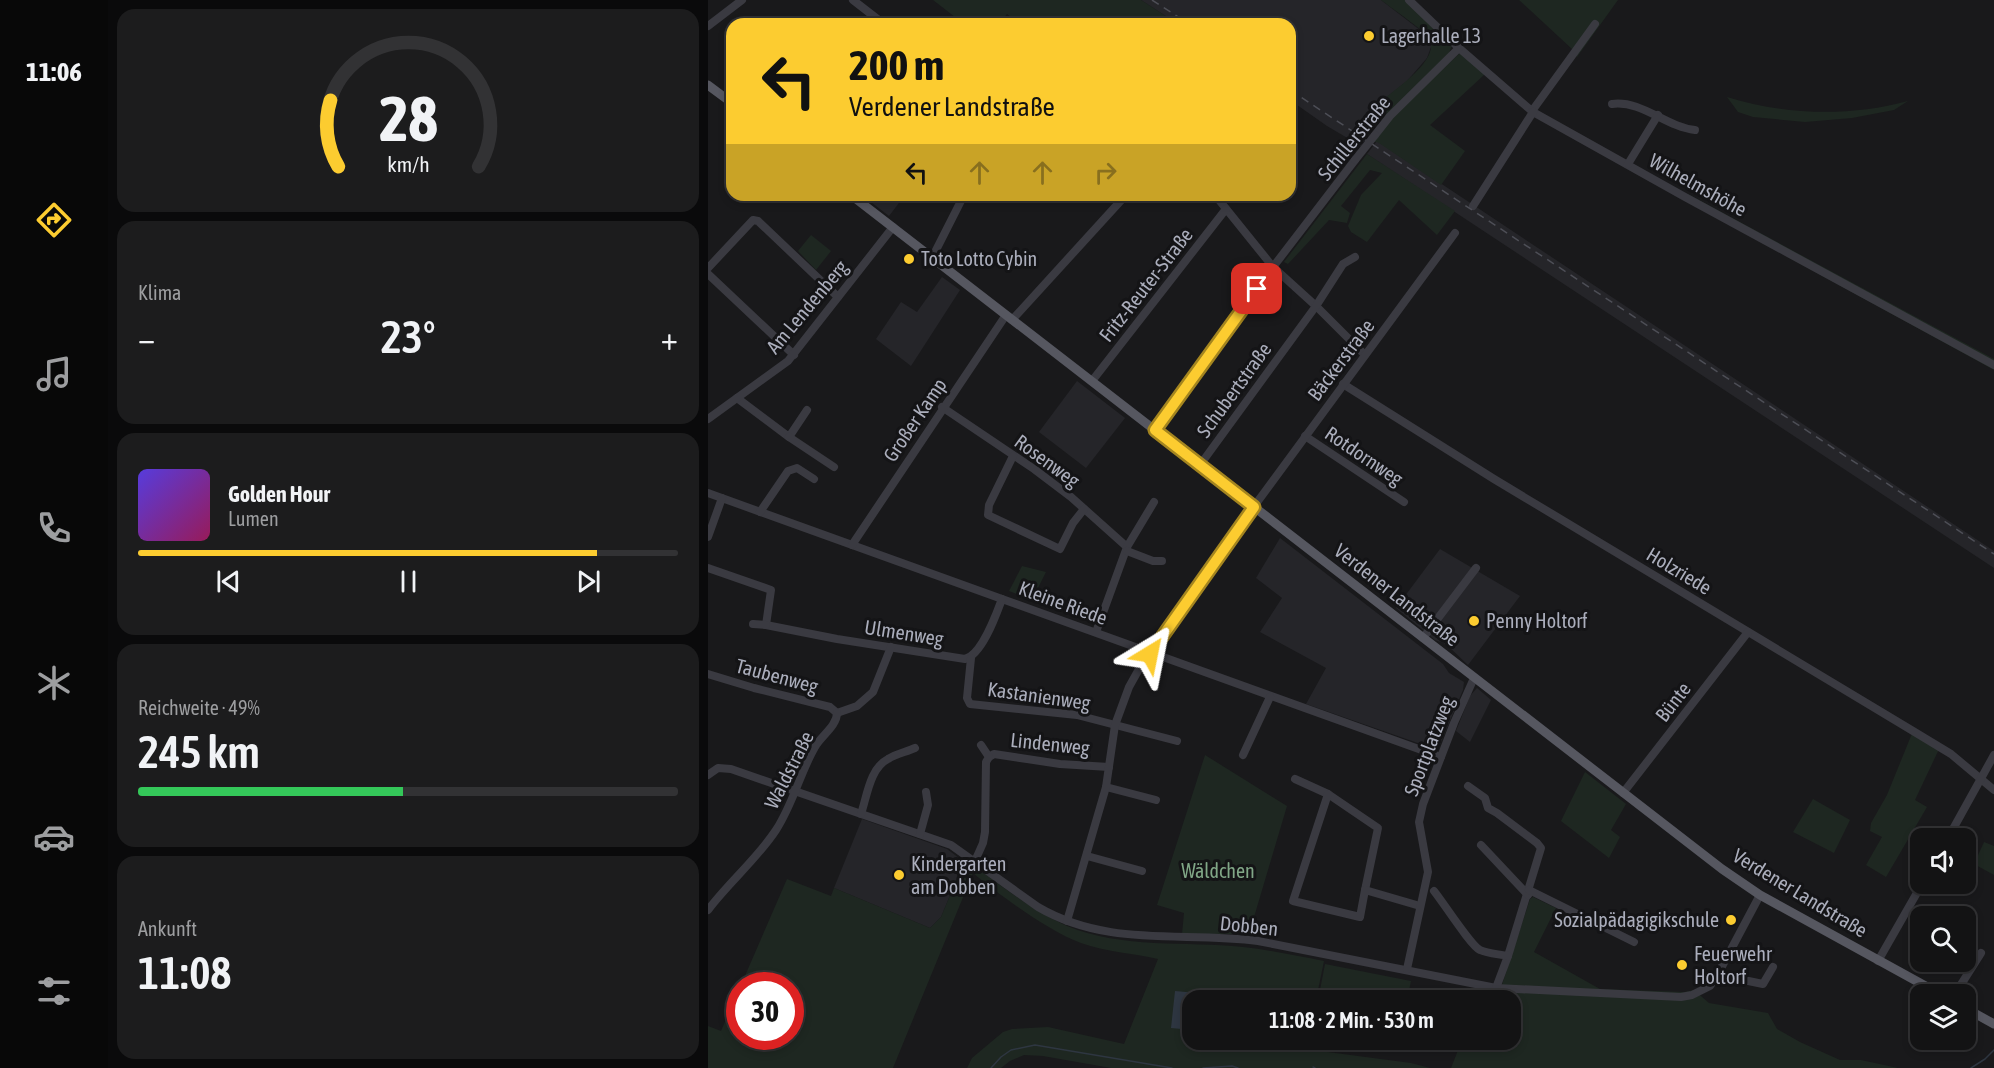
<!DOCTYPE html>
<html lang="de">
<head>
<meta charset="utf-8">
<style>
	body { margin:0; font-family:"Asap Condensed",sans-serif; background:#1c1c1d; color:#f1f3f6; height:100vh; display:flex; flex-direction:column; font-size:22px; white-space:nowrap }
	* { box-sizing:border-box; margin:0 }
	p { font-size:20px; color:#9d9ea0 }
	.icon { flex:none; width:33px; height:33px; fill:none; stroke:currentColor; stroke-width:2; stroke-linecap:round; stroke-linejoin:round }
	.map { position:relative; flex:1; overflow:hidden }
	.sheet { display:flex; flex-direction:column; gap:9px; padding:9px; background:#0a0a0b; width:600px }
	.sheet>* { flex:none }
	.guide { position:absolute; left:18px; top:18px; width:570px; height:183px; border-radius:18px; box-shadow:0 3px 9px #0003,0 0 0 2px #323234; background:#fccc30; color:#111; overflow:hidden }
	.controls { position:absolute; left:1202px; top:828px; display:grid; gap:12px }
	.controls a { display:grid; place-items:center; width:66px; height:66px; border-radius:12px; background:#131314; box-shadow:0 3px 9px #0003,0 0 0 2px #323234; font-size:30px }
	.speed { position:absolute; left:18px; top:972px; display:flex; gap:12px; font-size:30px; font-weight:700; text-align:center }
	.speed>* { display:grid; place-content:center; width:78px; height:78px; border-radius:50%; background:#131314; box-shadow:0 3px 9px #0003,0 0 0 2px #323234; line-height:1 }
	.speed .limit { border:9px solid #d22; background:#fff; color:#111 }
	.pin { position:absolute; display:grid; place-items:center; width:51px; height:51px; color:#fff; margin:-26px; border-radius:12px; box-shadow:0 3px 9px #0006 }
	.me { position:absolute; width:66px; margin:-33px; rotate:35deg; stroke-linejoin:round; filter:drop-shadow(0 0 4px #0008) }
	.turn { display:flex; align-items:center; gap:21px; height:126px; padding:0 24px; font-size:27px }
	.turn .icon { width:78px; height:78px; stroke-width:2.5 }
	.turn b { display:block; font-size:42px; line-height:51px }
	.lanes { display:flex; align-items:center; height:57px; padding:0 24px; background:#0003; justify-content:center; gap:30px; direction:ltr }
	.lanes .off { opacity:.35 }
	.big { font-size:45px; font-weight:600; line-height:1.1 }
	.sheet .widget { flex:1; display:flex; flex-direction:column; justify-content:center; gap:9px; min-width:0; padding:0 21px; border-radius:18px; background:#1c1c1d }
	.sheet .dial { align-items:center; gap:0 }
	.dial svg { height:156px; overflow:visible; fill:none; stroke:#323234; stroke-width:7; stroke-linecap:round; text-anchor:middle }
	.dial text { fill:#f1f3f6; stroke:none }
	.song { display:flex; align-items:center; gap:18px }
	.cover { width:72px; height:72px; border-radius:9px; background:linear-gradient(135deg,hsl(250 70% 55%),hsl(330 70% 35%)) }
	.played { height:6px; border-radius:3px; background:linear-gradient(90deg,#fccc30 85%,#323234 85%) }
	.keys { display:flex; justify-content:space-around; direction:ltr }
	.heat { display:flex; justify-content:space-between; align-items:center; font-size:33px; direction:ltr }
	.charge { height:9px; border-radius:4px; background:linear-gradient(90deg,#34c759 49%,#323234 0) }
	.trip { position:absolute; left:474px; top:990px; width:339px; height:60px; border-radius:18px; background:#131314; box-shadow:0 3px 9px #0003,0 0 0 2px #323234; font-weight:600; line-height:60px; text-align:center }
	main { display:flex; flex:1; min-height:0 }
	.dock { display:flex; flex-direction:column; width:108px; justify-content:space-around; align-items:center; background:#080808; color:#9d9ea0 }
	.dock .icon { width:42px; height:42px }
	.dock .current { color:#fccc30 }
	.dock b { font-size:27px; color:#f1f3f6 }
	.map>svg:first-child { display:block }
</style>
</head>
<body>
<main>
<nav class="dock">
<b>11:06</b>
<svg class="icon current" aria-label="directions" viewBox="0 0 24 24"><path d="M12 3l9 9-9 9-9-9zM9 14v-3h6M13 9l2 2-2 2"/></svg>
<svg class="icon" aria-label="music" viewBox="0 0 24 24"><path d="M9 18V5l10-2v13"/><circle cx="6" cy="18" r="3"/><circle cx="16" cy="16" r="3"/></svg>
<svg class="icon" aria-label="phone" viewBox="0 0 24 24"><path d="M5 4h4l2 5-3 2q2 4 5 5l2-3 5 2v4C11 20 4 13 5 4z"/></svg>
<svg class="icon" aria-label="climate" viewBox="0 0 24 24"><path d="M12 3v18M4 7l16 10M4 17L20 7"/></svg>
<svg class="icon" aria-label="car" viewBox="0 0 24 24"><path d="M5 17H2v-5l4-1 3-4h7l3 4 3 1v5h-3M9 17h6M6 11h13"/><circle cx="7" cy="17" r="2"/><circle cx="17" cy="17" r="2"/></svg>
<svg class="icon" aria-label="filters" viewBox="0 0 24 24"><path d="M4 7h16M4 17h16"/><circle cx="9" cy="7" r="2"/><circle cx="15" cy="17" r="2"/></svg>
</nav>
<section class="sheet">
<div class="widget dial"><svg viewBox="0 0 100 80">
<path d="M14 69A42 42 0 1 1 86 69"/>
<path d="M14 69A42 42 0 0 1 10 35" stroke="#fccc30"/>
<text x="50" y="56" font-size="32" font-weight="700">28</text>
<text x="50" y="72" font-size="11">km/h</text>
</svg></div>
<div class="widget"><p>Klima</p>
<div class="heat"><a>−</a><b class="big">23°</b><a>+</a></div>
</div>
<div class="widget">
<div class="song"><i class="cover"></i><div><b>Golden Hour</b><p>Lumen</p></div></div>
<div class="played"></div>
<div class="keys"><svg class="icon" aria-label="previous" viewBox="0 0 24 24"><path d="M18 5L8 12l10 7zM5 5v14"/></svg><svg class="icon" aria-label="pause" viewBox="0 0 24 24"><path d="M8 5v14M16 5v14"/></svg><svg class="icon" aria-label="next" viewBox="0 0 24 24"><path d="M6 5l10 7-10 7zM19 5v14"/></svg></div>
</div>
<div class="widget"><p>Reichweite · 49%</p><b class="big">245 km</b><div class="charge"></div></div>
<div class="widget"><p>Ankunft</p><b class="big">11:08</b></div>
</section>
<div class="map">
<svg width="1286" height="1068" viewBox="0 0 1286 1068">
	<rect width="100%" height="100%" fill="#19191b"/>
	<g fill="#252529">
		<path d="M 433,0 L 673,0 L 721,37 L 723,47 L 719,58 L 699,81 L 669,105 L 654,126 L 649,129 L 659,137 L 653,146 L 619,126 L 582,100 L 582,24 L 470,24 Z"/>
		<path d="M 669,141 L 1286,551 L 1286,568 L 659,154 Z"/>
		<path d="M 154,195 L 197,195 L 181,216 Z"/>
		<path d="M 234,277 L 252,290 L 203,366 L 168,339 L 193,302 L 209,312 Z"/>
		<path d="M 369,381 L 417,418 L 378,468 L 331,432 Z"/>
		<path d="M 572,538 L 735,664 L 741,673 L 756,682 L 755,690 L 731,747 L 727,749 L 598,704 L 618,668 L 552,632 L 574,598 L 548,578 Z"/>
		<path d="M 732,549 L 812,596 L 760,665 L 738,644 L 727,640 L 688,608 Z"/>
		<path d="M 769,688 L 783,700 L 762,742 L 748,731 L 762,696 Z"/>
		<path d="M 154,819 L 239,849 L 256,862 L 233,917 L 222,928 L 126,888 Z"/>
	</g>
	<g fill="#1e2721">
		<path d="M 225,0 L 433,0 L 470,24 L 312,24 L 299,14 L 291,24 L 256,24 Z"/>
		<path d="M 673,0 L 697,0 L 744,45 L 740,56 L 668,125 L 659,137 L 648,129 C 659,124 661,113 669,105 C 682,92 734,61 721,38 C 717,31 682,7 673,0 Z"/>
		<path d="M 811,0 L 910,0 L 869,57 L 864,49 Z"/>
		<path d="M 752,53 L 777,74 L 722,125 L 757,151 L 733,185 L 674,145 L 669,142 L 665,142 L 681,120 Z"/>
		<path d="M 1019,97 C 1077,115 1141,117 1200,101 L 1186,110 L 1144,118 L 1097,122 L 1045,117 L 1030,112 Z"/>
		<path d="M 659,154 L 747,211 L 729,235 L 691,200 L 659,242 L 643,232 L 640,226 L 653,195 L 674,173 L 662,170 L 633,206 L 642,213 L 639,223 L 621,220 L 580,264 L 576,262 Z"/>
		<path d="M 980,194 L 1286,359 L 1286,370 L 976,200 Z"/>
		<path d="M 103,235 L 123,251 L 108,270 L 90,251 Z"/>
		<path d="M 314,566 L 338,572 L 324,600 L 301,591 Z"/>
		<path d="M 1205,731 L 1232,747 L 1207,800 L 1219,807 L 1178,877 L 1158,865 L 1174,837 L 1162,831 L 1163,823 L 1179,795 Z"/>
		<path d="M 497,755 L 579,806 L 541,934 L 474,934 L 476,913 L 449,905 Z"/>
		<path d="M 877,772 L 918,804 L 903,830 L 912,837 L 901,858 L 853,821 Z"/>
		<path d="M 1105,799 L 1142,820 L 1126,853 L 1085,832 Z"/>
		<path d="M 1276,842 L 1286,846 L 1286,875 L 1266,864 Z"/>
		<path d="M 256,862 L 264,872 L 267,867 C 297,888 325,911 359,926 C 415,949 477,941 535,947 C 562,950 589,956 616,961 L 608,1000 L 484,1000 L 484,1040 L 579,1040 L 578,1048 L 597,1049 L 703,1063 L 722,1068 L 403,1068 L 335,1056 L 316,1055 L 302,1061 L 293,1068 L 259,1068 L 264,1058 L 295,1032 L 304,1029 L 340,1027 L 416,1044 L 450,959 C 425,953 398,952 373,943 C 340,931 293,896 265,873 L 185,1068 L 0,1068 L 0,1026 L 13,1031 L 31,989 L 32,1036 L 82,1036 L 82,986 L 33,985 L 79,879 L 123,896 L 126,888 L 222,928 L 233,917 Z"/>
		<path d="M 825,897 L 848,908 L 826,952 L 892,989 L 976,992 L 986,990 L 1001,1003 L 1060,1013 L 1069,1029 L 1092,1042 L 1132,1060 L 1153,1060 L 1190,1068 L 743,1068 L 754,1040 L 802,1040 L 802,1000 L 770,1000 L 774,990 L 791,994 L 822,899 Z"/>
		<path d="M 617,964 L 703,981 L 699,1000 L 610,1000 Z"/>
	</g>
	<path fill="#2e3641" d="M 467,991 L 489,993 L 489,1000 L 484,1000 L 484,1030 L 463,1028 Z"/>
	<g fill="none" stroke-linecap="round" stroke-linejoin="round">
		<g stroke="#2e3641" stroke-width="1.5">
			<path d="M 605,1067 L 607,1068"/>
			<path d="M 283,1068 L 293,1057 L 303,1050 L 327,1045 L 464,1068"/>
			<path d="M 495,1068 L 524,1066 L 530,1068"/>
			<path d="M 1263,1068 L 1277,1059 L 1286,1050"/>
		</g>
		<g stroke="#3a3a41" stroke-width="8">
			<path d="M 145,0 L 172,21"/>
			<path d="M 701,0 L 751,48 L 825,112 L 977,197 L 1286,365"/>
			<path d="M 0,26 L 34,0"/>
			<path d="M 904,104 C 934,100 958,127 987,130"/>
			<path d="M 824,111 L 887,24"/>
			<path d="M 667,135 L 682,116 L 751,48"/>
			<path d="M 920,164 L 950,115"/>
			<path d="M 507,195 L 565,267 L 608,306 L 657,355"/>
			<path d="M 765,206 L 825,112"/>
			<path d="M 224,258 L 256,195"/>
			<path d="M 0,268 L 45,220 L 50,221 L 130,297"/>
			<path d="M 0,274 L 86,355"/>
			<path d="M 304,320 L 418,195"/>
			<path d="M 384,381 L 518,209"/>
			<path d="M 635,384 L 786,479 L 1205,731 L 1243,754 L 1286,790"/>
			<path d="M 29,398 L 81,437 L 99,410"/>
			<path d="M 234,407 L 326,469 L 363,497 L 419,547 L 388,632"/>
			<path d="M 0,419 L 80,361 L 185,227"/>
			<path d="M 447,430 L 565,267 L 647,160"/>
			<path d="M 597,436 L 696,502"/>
			<path d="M 81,437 L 126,467"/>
			<path d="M 305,456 L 281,505 L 280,515 L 352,549 L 365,523 L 376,509"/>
			<path d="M 492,465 L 608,306 L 635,264 L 647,257"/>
			<path d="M 0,493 L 733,757"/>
			<path d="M 52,512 L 80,471 L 89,468 L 106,479"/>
			<path d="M 0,537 L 14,498"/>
			<path d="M 144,545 L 298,315"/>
			<path d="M 419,547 L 446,502"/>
			<path d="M 419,551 L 445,561 L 454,561"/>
			<path d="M 0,568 L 63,590 L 58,625 L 129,639 L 257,659 C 274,655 288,615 294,599"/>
			<path d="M 45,624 L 58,625"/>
			<path d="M 715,638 L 768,568"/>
			<path d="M 442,654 L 525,535 L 747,233"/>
			<path d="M 263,658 L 259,698 L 262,704 L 369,715 L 469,741"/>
			<path d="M 0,674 L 46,688 L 122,707 L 129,713"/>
			<path d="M 129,713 L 149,706 L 165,692 L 183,647"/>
			<path d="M 535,755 L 562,697"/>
			<path d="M 281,757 L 286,754 L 352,764 L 401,767"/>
			<path d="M 0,775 L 10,768 L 23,769 L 243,845 L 330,907 C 400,948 475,931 550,941 L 788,988 L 973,997 L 984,995 L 1002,986 L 1011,972 L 1052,895"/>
			<path d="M 587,779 L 620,794 L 670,828 L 657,890"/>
			<path d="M 760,786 L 777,798 L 780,808 L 789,813 L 829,843 L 833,848 L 800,956 L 788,988"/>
			<path d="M 398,787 L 448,800"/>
			<path d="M 915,793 L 1040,632"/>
			<path d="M 620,794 L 585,901 L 652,917 L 657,890 L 712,906"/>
			<path d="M 153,814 C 159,796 162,768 180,759 C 188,754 198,752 207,748"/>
			<path d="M 212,834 L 220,805 L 218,792"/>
			<path d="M 1240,838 L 1286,755"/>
			<path d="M 773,845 L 820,895"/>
			<path d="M 379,856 L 434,871"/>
			<path d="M 267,861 L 275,843 L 277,832 L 278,762 L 281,757 L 273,745"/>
			<path d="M 821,890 L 926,942"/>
			<path d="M 726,891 C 735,902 763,946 772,950 C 780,954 792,954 800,956"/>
			<path d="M 0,910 C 21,882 49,859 68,830 C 85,804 92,773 107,747 C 113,736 129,726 129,713"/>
			<path d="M 359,921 L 398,787 L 407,725 L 421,687 L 440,653"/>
			<path d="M 1170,961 L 1214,884"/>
			<path d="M 699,969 L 720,872 L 711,822 L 715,804 L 746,723 L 766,678"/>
			<path d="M 1011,972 L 1021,977 L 1055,984 L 1065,967"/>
			<path d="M 1247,994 L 1273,953"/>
		</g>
		<g stroke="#565760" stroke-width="9">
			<path d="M 0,85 L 24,103"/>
			<path d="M 143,195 L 1014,869 L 1052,895 L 1232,994"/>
			<path d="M 1257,1008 L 1286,1024"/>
		</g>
		<g stroke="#4d4e56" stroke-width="1.5" stroke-dasharray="8 6" stroke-linecap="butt">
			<path d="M 444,0 L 481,24"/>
			<path d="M 582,90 L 1286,554"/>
		</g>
		<path stroke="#3a3a41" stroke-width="8" d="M 647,160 L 667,135"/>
	</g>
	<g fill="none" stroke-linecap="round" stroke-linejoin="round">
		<g stroke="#a4851f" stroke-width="15">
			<path id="route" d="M 442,654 L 546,507 L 447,430 L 549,289"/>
		</g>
		<use href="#route" stroke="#fccc30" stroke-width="10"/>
	</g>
	<g fill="#fccc30" stroke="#141416" stroke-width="2">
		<circle cx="661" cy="36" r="6"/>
		<circle cx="201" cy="259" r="6"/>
		<circle cx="766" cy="621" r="6"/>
		<circle cx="191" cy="875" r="6"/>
		<circle cx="1023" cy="920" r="6"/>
		<circle cx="974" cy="965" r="6"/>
	</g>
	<g text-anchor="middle" stroke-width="6" stroke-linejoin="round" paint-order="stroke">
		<g font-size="20" fill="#abaebc" stroke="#141416" text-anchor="start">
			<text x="673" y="43">Lagerhalle 13</text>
			<text x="213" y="266">Toto Lotto Cybin</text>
			<text x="778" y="628">Penny Holtorf</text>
			<text x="203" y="871">Kindergarten<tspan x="203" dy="23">am Dobben</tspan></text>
			<text x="1011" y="927" text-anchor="end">Sozialpädagigikschule</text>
			<text x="986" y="961">Feuerwehr<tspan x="986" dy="23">Holtorf</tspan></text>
		</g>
		<g font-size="20" fill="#abaebc" stroke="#141416">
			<text transform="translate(646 138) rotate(-51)" y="7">Schillerstraße</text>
			<text transform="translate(990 185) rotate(29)" y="7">Wilhelmshöhe</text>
			<text transform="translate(438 285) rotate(-52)" y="7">Fritz-Reuter-Straße</text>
			<text transform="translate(99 307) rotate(-50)" y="7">Am Lendenberg</text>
			<text transform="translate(633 360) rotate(-53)" y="7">Bäckerstraße</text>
			<text transform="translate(526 390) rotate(-54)" y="7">Schubertstraße</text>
			<text transform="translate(207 420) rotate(-56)" y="7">Großer Kamp</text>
			<text transform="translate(656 456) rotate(34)" y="7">Rotdornweg</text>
			<text transform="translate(339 461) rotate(36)" y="7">Rosenweg</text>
			<text transform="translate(971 571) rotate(31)" y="7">Holzriede</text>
			<text transform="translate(689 595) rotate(38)" y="7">Verdener Landstraße</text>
			<text transform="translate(355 603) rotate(20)" y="7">Kleine Riede</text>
			<text transform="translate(196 633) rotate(9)" y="7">Ulmenweg</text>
			<text transform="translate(69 676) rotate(15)" y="7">Taubenweg</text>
			<text transform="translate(331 696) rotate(8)" y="7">Kastanienweg</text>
			<text transform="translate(965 702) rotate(-52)" y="7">Bünte</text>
			<text transform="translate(342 744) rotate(6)" y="7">Lindenweg</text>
			<text transform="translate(721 746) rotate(-69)" y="7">Sportplatzweg</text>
			<text transform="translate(81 770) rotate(-63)" y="7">Waldstraße</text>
			<text transform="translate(1092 893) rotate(31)" y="7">Verdener Landstraße</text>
			<text transform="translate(541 926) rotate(6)" y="7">Dobben</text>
		</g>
		<g font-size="20" fill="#81a787" stroke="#141416">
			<text x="510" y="878">Wäldchen</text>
		</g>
	</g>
</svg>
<div class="controls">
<a><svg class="icon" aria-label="sound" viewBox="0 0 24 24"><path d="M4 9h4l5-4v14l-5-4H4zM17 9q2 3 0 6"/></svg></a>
<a><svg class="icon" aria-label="search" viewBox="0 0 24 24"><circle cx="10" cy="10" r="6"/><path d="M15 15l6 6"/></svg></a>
<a><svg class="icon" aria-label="layers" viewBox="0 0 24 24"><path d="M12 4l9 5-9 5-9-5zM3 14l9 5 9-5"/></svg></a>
</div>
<div class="speed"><div class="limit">30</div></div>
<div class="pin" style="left:549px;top:289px;background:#d93025"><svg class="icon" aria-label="arrive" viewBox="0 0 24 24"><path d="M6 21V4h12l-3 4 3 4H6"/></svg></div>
<svg class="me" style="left:442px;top:654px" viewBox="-20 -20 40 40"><path d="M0-17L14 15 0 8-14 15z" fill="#fccc30" stroke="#fff" stroke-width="4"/></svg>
<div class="trip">11:08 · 2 Min. · 530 m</div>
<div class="guide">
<div class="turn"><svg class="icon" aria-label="left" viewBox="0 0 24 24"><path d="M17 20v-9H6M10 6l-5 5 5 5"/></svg><div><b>200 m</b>Verdener Landstraße</div></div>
<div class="lanes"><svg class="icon" aria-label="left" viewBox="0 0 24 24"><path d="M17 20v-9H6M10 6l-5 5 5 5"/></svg><svg class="icon off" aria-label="ahead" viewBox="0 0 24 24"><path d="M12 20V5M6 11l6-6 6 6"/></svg><svg class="icon off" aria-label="ahead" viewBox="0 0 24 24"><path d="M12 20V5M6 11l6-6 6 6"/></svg><svg class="icon off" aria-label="right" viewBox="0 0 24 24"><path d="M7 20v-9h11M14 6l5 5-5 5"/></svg></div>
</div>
</div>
</main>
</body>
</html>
